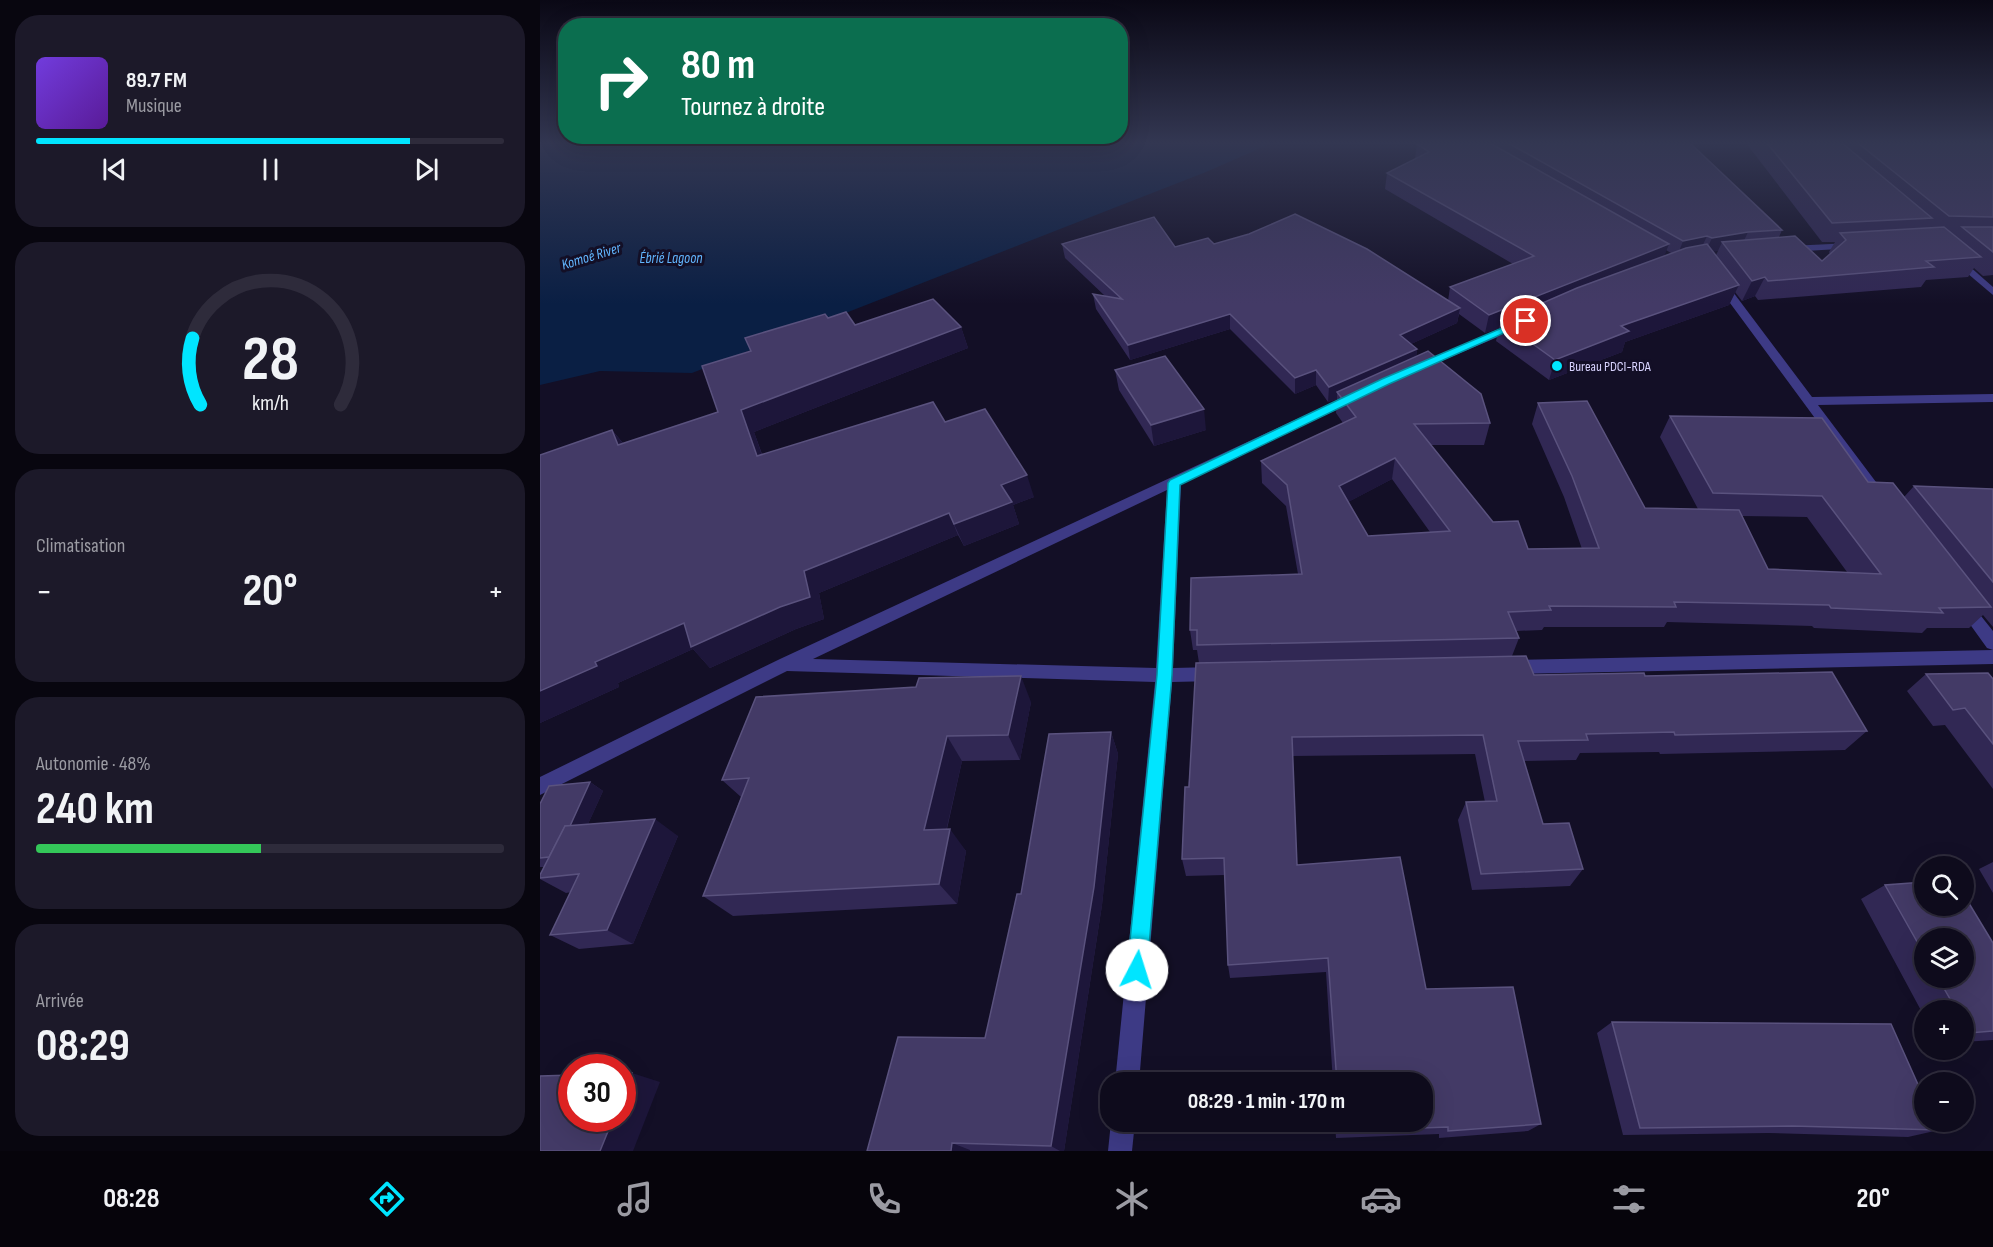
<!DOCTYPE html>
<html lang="fr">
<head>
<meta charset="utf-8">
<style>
	body { margin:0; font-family:"Sofia Sans Condensed",sans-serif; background:#1c1929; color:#f1f3f6; height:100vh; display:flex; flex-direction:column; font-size:22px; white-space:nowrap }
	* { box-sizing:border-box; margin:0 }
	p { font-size:20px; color:#9b9ba3 }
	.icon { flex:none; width:33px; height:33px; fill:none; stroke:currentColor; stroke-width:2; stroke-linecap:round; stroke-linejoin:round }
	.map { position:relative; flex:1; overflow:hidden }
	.details { display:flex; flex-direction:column; gap:15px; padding:15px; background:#08060f; width:540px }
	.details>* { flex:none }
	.banner { position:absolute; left:18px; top:18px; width:570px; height:126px; border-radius:24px; box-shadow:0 6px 24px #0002,0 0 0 2px #2e2b3b; background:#0b6e4f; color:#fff; overflow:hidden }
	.buttons { position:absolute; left:1374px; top:856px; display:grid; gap:12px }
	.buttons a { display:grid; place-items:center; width:60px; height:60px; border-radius:50%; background:#0e0b1c; box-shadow:0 6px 24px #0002,0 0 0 2px #2e2b3b; font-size:30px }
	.speed { position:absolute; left:18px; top:1054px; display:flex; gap:12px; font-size:30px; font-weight:700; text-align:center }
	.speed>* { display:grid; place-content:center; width:78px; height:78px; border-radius:50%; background:#0e0b1c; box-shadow:0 6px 24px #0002,0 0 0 2px #2e2b3b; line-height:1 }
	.speed .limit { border:9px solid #d22; background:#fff; color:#111 }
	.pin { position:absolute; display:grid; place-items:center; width:51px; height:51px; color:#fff; margin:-26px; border:3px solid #fff; border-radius:50%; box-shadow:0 2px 6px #0007 }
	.me { position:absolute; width:66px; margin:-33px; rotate:5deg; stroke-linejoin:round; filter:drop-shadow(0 0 4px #0008) }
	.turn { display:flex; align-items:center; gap:21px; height:126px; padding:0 24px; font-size:27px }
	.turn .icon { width:78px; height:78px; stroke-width:2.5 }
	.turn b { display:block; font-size:42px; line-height:51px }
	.big { font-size:45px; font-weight:700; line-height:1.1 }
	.details .card { flex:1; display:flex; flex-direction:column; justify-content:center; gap:9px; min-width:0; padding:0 21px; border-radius:24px; background:#1c1929 }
	.details .dial { align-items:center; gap:0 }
	.dial svg { height:156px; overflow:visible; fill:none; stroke:#2e2b3b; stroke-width:7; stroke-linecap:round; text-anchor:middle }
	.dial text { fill:#f1f3f6; stroke:none }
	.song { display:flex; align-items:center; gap:18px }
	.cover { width:72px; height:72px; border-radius:9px; background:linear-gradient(135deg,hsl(260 70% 55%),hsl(270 70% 35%)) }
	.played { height:6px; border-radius:3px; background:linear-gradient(90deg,#00e5ff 80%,#2e2b3b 80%) }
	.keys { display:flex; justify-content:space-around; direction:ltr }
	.heat { display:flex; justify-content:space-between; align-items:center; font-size:33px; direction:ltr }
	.charge { height:9px; border-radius:4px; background:linear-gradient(90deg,#34c759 48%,#2e2b3b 0) }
	.trip { position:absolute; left:560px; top:1072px; width:333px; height:60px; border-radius:24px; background:#0e0b1c; box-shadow:0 6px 24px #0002,0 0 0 2px #2e2b3b; font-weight:700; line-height:60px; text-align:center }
	.tabs { display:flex; height:96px; justify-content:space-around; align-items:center; background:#06040b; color:#9b9ba3 }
	.tabs .icon { width:42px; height:42px }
	.tabs .active { color:#00e5ff }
	.tabs b { font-size:27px; color:#f1f3f6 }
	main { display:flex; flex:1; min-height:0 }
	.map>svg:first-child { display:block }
</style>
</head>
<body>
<main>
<section class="details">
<div class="card">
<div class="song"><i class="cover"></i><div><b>89.7 FM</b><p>Musique</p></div></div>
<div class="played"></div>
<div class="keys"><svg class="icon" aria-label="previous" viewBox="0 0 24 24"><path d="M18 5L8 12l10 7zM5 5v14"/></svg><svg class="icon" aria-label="pause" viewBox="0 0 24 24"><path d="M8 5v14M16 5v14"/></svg><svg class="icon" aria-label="next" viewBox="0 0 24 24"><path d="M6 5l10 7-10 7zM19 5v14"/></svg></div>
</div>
<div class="card dial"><svg viewBox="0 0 100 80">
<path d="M14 69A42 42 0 1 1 86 69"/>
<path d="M14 69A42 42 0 0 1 10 35" stroke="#00e5ff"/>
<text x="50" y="56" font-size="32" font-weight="700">28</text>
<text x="50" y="72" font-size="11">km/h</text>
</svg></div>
<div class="card"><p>Climatisation</p>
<div class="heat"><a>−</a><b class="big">20°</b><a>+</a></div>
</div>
<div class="card"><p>Autonomie · 48%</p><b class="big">240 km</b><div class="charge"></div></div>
<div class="card"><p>Arrivée</p><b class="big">08:29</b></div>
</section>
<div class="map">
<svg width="1453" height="1151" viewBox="0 0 1453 1151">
	<rect width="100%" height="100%" fill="#130f26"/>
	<path fill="#0a1f44" d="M 0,143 L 732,143 L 666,172 L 152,373 L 60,371 L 0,385 Z"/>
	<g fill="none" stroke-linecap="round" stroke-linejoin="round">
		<g fill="#3d3a85" fill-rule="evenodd">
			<path d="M 1312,243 L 1317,246 L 1315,248 L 1249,252 L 1244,249 L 1249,246 Z"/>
			<path d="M 1414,258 L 1420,258 L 1453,287 L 1453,295 L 1414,262 Z"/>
			<path d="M 1176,280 L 1184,280 L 1272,397 L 1453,394 L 1453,402 L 1278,405 L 1348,498 L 1341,503 L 1336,501 L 1176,284 Z"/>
			<path d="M 975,323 L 979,324 L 979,328 L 885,368 L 877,368 L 875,366 Z"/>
			<path d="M 813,393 L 819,397 L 817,400 L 641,484 L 633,668 L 675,667 L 681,669 L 683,674 L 681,679 L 675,681 L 632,682 L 599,1083 L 575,1083 L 615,682 L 247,671 L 0,795 L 0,777 L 240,659 ZM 627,490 L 616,668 L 273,659 Z"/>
			<path d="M 1424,599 L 1429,601 L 1453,631 L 1453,650 L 1447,648 L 1419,609 L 1416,605 L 1419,601 Z"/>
			<path d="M 1453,650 L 1453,664 L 972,674 L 966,672 L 964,667 L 966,662 L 972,660 Z"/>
			<path d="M 571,1122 L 595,1122 L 592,1151 L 568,1151 Z"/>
		</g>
	</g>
	<g fill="#312854" fill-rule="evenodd">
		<path d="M 885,143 L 1150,143 L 1242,230 L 1239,237 L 1282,261 L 1290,254 L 1289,252 L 1295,242 L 1282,242 L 1206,143 L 1453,143 L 1453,275 L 1443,276 L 1434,268 L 1428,277 L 1386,280 L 1381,287 L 1218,300 L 1215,296 L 1202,301 L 1195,292 L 1189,305 L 1085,342 L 1082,352 L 1009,380 L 956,341 L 959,328 L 945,333 L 919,314 L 917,323 L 871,344 L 877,349 L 876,357 L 950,423 L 944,445 L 891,445 L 953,522 L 988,549 L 1042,549 L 1024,497 L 992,424 L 998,403 L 1105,508 L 1158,509 L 1120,437 L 1130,416 L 1328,482 L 1364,497 L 1374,486 L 1453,489 L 1453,627 L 1443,615 L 1429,628 L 1387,628 L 1382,633 L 1274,628 L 1272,626 L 1127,622 L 1124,627 L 1004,627 L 1002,630 L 976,631 L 979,638 L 972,656 L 994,675 L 1105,676 L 1327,731 L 1305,750 L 1120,754 L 1119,752 L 1040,753 L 1036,760 L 984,761 L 1003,824 L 1043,869 L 1030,886 L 932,890 L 918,820 L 926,802 L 945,802 L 935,754 L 752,756 L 757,865 L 886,989 L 1001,1124 L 988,1131 L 899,1138 L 899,1134 L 796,1138 L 795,1122 L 882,1122 L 882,1083 L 793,1083 L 786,972 L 690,978 L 688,965 L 685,875 L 646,876 L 642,859 L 659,663 L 657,650 L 653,650 L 650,630 L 758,574 L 746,506 L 722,483 L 721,461 L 803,423 L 796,413 L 797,399 L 788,402 L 776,385 L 755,394 L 690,329 L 590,360 L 556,309 L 553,294 L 565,296 L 525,258 L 522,244 L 635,247 L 674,244 L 709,234 L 908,301 L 910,287 L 973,264 L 845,189 L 847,173 L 875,159 L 877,144 ZM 1126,250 L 1131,253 L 1124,256 ZM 1173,251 L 1178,251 L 1176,255 ZM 852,479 L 890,532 L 828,536 L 808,502 ZM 1201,516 L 1267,517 L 1307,572 L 1228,569 Z"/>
		<path d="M 288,318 L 315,325 L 421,327 L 428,348 L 214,432 L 222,454 L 405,422 L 494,497 L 473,505 L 479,524 L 424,546 L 418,535 L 279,593 L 284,619 L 256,629 L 170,668 L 153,649 L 78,683 L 79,687 L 0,723 L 0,455 L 72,430 L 83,443 L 178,412 L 211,351 Z"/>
		<path d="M 575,370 L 666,430 L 614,446 L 579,390 Z"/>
		<path d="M 1386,674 L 1453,679 L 1453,789 L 1405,725 L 1393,726 L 1367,691 Z"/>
		<path d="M 491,702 L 480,760 L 422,761 L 407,829 L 426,851 L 417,904 L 193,916 L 163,896 L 201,797 L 182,780 Z"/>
		<path d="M 571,732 L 578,754 L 562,905 L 524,1151 L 327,1151 L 445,1038 L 481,894 Z"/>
		<path d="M 50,782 L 63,791 L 48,824 L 138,836 L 93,944 L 39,949 L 10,935 L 31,892 L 26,893 L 0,879 L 0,875 L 4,867 L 0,867 L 0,804 Z"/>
		<path d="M 1453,862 L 1453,893 L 1439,869 Z"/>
		<path d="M 1345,885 L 1453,943 L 1453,1040 L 1424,1042 L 1424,1011 L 1384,1011 L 1384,1016 L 1321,899 ZM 1384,939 L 1424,978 L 1384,978 Z"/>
		<path d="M 1072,1022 L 1399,1130 L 1368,1137 L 1228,1133 L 1083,1135 L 1057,1033 Z"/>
	</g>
	<g fill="#1d163a">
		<path d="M 1208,232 L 1201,247 L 1182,242 L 1178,251 L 1165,253 L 1172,238 Z"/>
		<path d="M 1167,236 L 1160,251 L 1137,257 L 1143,241 Z"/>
		<path d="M 1129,244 L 1122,262 L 961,321 L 959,328 L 945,333 L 949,315 Z"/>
		<path d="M 1225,277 L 1215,296 L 1202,301 L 1212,281 Z"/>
		<path d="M 1199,285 L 1189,305 L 1085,342 L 1082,352 L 1009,380 L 1015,360 L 1081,326 Z"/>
		<path d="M 920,308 L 917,323 L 858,350 L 860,335 Z"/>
		<path d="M 690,314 L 690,329 L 590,360 L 588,345 Z"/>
		<path d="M 421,327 L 428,348 L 214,432 L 230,478 L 217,456 L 201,410 Z"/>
		<path d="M 877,349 L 875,364 L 797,392 L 797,399 L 788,402 L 789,387 Z"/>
		<path d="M 776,370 L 776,385 L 755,394 L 755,378 Z"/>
		<path d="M 664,409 L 666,430 L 614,446 L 611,425 Z"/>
		<path d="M 72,430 L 90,452 L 78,445 Z"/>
		<path d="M 855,458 L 852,479 L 797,508 L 799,486 Z"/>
		<path d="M 487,475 L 494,497 L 473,505 L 479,524 L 424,546 L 414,524 L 461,485 Z"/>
		<path d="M 409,513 L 418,535 L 279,593 L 284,619 L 256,629 L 170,668 L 153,649 L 78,683 L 79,687 L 0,723 L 0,691 L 55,662 L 264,571 Z"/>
		<path d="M 481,676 L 491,702 L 480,760 L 468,735 Z"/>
		<path d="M 571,732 L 578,754 L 562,905 L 524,1151 L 520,1151 L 511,1146 Z"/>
		<path d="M 407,736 L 422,761 L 401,853 L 384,830 Z"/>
		<path d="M 50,782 L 63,791 L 30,864 L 16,856 Z"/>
		<path d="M 115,819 L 138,836 L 93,944 L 67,930 Z"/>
		<path d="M 410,829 L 426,851 L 417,904 L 399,884 Z"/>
		<path d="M 92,1073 L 120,1082 L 93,1151 L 60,1151 L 73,1119 L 82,1119 L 82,1096 Z"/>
		<path d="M 412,1143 L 430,1150 L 430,1151 L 411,1151 Z"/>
	</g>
	<g fill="#433a66" stroke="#5a527e" stroke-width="1.5" fill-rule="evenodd">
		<path d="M 885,143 L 950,143 L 1129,244 L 949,315 L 910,287 L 994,256 L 847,173 L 889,152 L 877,144 Z"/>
		<path d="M 968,143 L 1150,143 L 1242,230 L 1208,232 L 1172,238 L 1167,236 L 1143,241 Z"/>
		<path d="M 1227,143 L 1302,143 L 1392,218 L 1292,223 Z"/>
		<path d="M 1318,143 L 1453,143 L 1453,217 L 1409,216 Z"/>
		<path d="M 755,214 L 827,249 L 920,308 L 860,335 L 877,349 L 789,387 L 776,370 L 755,378 L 690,314 L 588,345 L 553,294 L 582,299 L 522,244 L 614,217 L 635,247 L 668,238 L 674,244 L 709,234 Z"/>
		<path d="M 1404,227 L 1441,257 L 1386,261 L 1394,267 L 1228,281 L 1225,277 L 1212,281 L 1182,242 L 1255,236 L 1282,261 L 1306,240 L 1300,233 Z"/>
		<path d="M 1422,227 L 1453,227 L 1453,252 Z"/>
		<path d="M 1167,244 L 1199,285 L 1081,326 L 1089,331 L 1015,360 L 961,321 L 1037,288 L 1146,248 Z"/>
		<path d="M 393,299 L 421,327 L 201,410 L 217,456 L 393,402 L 405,422 L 445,409 L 487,475 L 461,485 L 472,502 L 414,524 L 409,513 L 264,571 L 270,597 L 240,607 L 151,647 L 144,623 L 55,662 L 57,666 L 0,691 L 0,455 L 72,430 L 78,445 L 178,412 L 162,366 L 211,351 L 205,338 L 285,314 L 288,318 L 306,312 L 315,325 Z"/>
		<path d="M 888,351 L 941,394 L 950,423 L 874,424 L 953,522 L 978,521 L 988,549 L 1059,548 L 1032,476 L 998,403 L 1047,401 L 1105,508 L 1199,510 L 1228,569 L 1341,574 L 1282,496 L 1173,493 L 1130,416 L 1282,418 L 1328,482 L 1353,483 L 1451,607 L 1399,608 L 1403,613 L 1291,608 L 1289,605 L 1134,602 L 1136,607 L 1009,606 L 1011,610 L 968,612 L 979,638 L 657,645 L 657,630 L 650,630 L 651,578 L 762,574 L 747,485 L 721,461 L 816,417 L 797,392 ZM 855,458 L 910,531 L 828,536 L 799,486 Z"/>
		<path d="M 625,356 L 664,409 L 611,425 L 575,370 Z"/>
		<path d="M 1374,486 L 1453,489 L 1453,582 Z"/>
		<path d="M 986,656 L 994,675 L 1104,673 L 1105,676 L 1292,672 L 1327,731 L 1135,735 L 1134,732 L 1046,734 L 1048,740 L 978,741 L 1003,824 L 1029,823 L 1043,869 L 941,874 L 926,802 L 957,801 L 943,735 L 752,737 L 757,865 L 860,857 L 886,989 L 973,987 L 1001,1124 L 908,1131 L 908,1127 L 800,1131 L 799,1122 L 882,1122 L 882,1083 L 797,1083 L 788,958 L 688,965 L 684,858 L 642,859 L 645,787 L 649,787 L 656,663 Z"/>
		<path d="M 1448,673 L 1453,679 L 1453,744 L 1425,708 L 1413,710 L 1386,674 Z"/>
		<path d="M 481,676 L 468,735 L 407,736 L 384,830 L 410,829 L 399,884 L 163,896 L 209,778 L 182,780 L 216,697 L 376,687 L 379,678 Z"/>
		<path d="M 571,732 L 554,887 L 511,1146 L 412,1143 L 411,1151 L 327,1151 L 358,1037 L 445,1038 L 477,894 L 481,894 L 509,734 Z"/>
		<path d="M 50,782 L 30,826 L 25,826 L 9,857 L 0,858 L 0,804 L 9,786 Z"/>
		<path d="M 115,819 L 67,930 L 10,935 L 39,874 L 0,878 L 0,875 L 25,826 Z"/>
		<path d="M 1384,882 L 1384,906 L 1424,906 L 1424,895 L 1453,943 L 1453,1031 L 1429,1033 L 1424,1023 L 1424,1011 L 1417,1011 L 1398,978 L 1424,978 L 1424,939 L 1384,939 L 1384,954 L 1345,885 Z"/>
		<path d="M 1072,1022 L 1351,1024 L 1384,1098 L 1384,1122 L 1395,1122 L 1399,1130 L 1252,1126 L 1100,1128 Z"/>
		<path d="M 82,1073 L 92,1073 L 82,1096 Z"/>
		<path d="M 32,1075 L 32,1119 L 73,1119 L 60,1151 L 0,1151 L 0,1076 Z"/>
	</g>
	<linearGradient id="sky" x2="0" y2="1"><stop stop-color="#0a0815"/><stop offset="0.47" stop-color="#333752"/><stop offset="1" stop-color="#333752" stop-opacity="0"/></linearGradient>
	<rect width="1453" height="304" fill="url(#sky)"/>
	<path fill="#00e5ff" stroke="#0095a6" stroke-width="1.5" d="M 983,319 L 991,321 L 849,384 L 640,485 L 632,675 L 607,970 L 604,977 L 597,980 L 590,977 L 587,970 L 617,675 L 628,483 L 630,480 L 842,379 Z"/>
	<circle fill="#00e5ff" stroke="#130f26" stroke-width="2" cx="1017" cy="366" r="6"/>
	<g text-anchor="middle" stroke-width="6" stroke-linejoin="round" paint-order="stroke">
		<g font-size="14" fill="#d9d4ff" stroke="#130f26" text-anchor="start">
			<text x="1029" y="371">Bureau PDCI-RDA</text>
		</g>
		<g font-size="15" font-style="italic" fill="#62b6ff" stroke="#130f26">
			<text transform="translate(51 256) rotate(-17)" y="5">Komoé River</text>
			<text x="131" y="263">Ébrié Lagoon</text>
		</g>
	</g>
</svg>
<div class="buttons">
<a><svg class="icon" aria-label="search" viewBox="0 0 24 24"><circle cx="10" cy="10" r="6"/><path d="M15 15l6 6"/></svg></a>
<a><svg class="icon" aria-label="layers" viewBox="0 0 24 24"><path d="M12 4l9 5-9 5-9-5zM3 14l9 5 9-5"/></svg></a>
<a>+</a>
<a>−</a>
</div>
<div class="speed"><div class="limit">30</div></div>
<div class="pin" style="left:986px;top:321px;background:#d93025"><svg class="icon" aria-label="arrive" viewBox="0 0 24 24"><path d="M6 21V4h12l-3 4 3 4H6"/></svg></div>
<svg class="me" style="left:597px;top:970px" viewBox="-20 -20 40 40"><circle r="19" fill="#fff"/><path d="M0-13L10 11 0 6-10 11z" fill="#00e5ff"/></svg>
<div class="trip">08:29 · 1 min · 170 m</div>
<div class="banner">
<div class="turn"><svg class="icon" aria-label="right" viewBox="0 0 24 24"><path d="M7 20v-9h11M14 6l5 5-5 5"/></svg><div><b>80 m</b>Tournez à droite</div></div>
</div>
</div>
</main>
<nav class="tabs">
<b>08:28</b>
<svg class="icon active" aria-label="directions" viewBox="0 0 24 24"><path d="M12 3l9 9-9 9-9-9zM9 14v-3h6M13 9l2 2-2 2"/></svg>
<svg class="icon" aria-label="music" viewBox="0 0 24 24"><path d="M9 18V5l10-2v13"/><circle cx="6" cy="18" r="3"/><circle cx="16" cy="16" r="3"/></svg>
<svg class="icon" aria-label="phone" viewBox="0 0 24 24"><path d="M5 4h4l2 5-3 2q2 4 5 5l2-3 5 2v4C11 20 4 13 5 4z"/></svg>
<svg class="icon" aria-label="climate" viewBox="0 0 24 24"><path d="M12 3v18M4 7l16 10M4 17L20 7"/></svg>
<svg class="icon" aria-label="car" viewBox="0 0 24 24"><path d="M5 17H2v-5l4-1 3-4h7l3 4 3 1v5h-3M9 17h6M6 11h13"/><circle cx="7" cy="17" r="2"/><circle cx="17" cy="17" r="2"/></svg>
<svg class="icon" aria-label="filters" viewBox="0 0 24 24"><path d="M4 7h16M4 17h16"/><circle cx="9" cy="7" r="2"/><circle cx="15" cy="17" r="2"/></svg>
<b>20°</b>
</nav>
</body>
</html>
